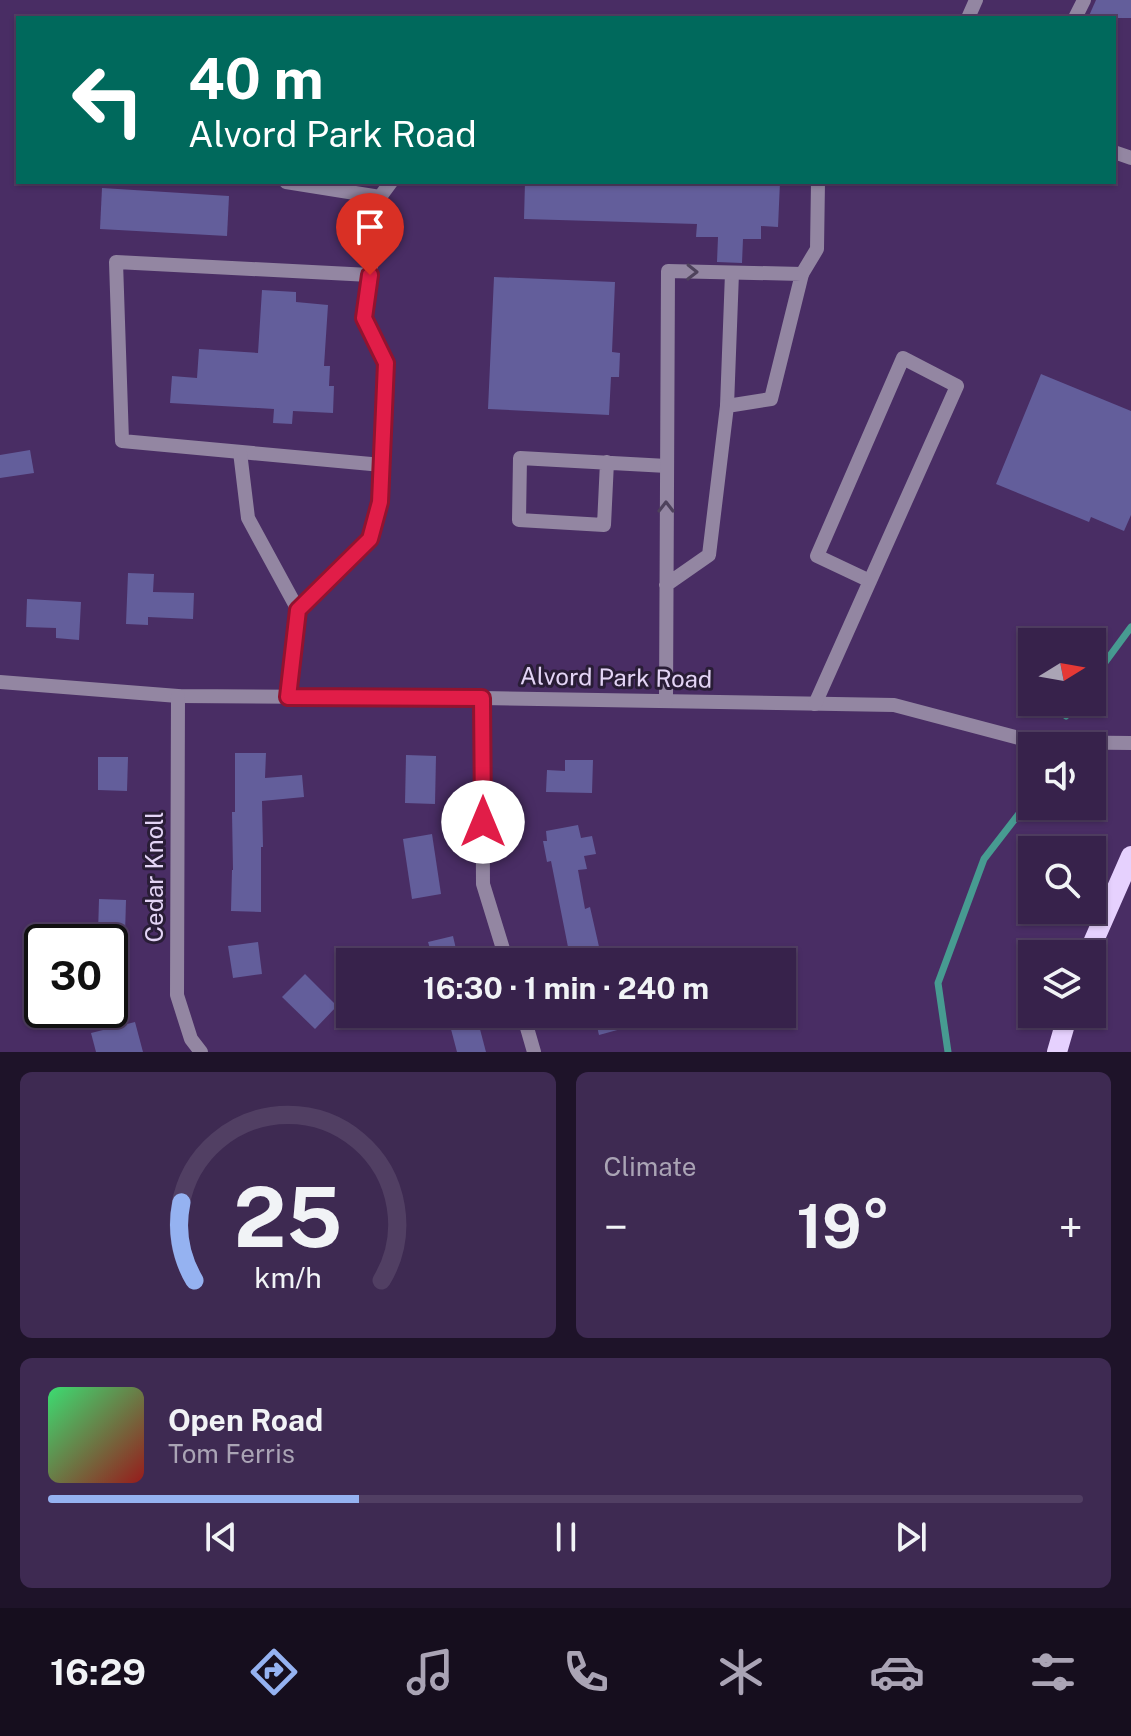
<!DOCTYPE html>
<html lang="en">
<head>
<meta charset="utf-8">
<style>
	body { margin:0; font-family:"Public Sans",sans-serif; background:#3e2a52; color:#f1f3f6; height:100vh; display:flex; flex-direction:column; font-size:30px; white-space:nowrap }
	* { box-sizing:border-box; margin:0 }
	p { font-size:26px; color:#aaa4b5 }
	.icon { flex:none; width:44px; height:44px; fill:none; stroke:currentColor; stroke-width:2; stroke-linecap:round; stroke-linejoin:round }
	.map { position:relative; height:1052px; overflow:hidden }
	.panel { display:flex; flex-direction:column; gap:20px; padding:20px; background:#1e1329; flex:1 }
	.panel>* { flex:none }
	.banner { position:absolute; left:16px; top:16px; width:1100px; height:168px; border-radius:0px; box-shadow:0 2px 6px #0004,0 0 0 2px #513f63; background:#00695c; color:#fff; overflow:hidden }
	.needle { width:52px; rotate:79deg }
	.fabs { position:absolute; left:1018px; top:628px; display:grid; gap:16px }
	.fabs a { display:grid; place-items:center; width:88px; height:88px; border-radius:0px; background:#37224b; box-shadow:0 2px 6px #0004,0 0 0 2px #513f63; font-size:40px }
	.speed { position:absolute; left:24px; top:924px; display:flex; gap:16px; font-size:40px; font-weight:700; text-align:center }
	.speed>* { display:grid; place-content:center; width:104px; height:104px; border-radius:50%; background:#37224b; box-shadow:0 2px 6px #0004,0 0 0 2px #513f63; line-height:1 }
	.speed .limit { border:4px solid #111; border-radius:12px; background:#fff; color:#111 }
	.pin { position:absolute; display:grid; place-items:center; width:68px; height:68px; color:#fff; margin:-82px -34px; border-radius:50% 50% 50% 0; rotate:-45deg; box-shadow:0 0 8px #0007 }
	.pin .icon { rotate:45deg }
	.me { position:absolute; width:88px; margin:-44px; rotate:0deg; stroke-linejoin:round; filter:drop-shadow(0 0 6px #0008) }
	.turn { display:flex; align-items:center; gap:28px; height:168px; padding:0 40px; font-size:36px }
	.turn .icon { width:104px; height:104px; stroke-width:2.5 }
	.turn b { display:block; font-size:56px; line-height:68px }
	.big { font-size:60px; font-weight:700; line-height:1.1 }
	.panel .tile { flex:1; display:flex; flex-direction:column; justify-content:center; gap:12px; min-width:0; padding:0 28px; border-radius:12px; background:#3e2a52 }
	.panel .dial { align-items:center; gap:0 }
	.dial svg { height:208px; overflow:visible; fill:none; stroke:#513f63; stroke-width:7; stroke-linecap:round; text-anchor:middle }
	.dial text { fill:#f1f3f6; stroke:none }
	.song { display:flex; align-items:center; gap:24px }
	.cover { width:96px; height:96px; border-radius:12px; background:linear-gradient(135deg,hsl(140 70% 55%),hsl(0 70% 35%)) }
	.played { height:8px; border-radius:4px; background:linear-gradient(90deg,#95b2f1 30%,#513f63 30%) }
	.keys { display:flex; justify-content:space-around; direction:ltr }
	.heat { display:flex; justify-content:space-between; align-items:center; font-size:44px; direction:ltr }
	.panel .tiles { flex:1; display:grid; gap:20px; grid-template-columns:1fr 1fr }
	.tile:last-child { grid-column:span 2 }
	.trip { position:absolute; left:336px; top:948px; width:460px; height:80px; border-radius:0px; background:#37224b; box-shadow:0 2px 6px #0004,0 0 0 2px #513f63; font-weight:700; line-height:80px; text-align:center }
	.tabs { display:flex; height:128px; justify-content:space-around; align-items:center; background:#160e1e; color:#aaa4b5 }
	.tabs .icon { width:56px; height:56px }
	.tabs .active { color:#95b2f1 }
	.tabs b { font-size:36px; color:#f1f3f6 }
	.map>svg:first-child { display:block }
</style>
</head>
<body>
<div class="map">
<svg width="1131" height="1052" viewBox="0 0 1131 1052">
	<rect width="100%" height="100%" fill="#492d64"/>
	<g fill="none" stroke-linecap="round" stroke-linejoin="round">
		<g stroke="#479b91" stroke-width="7">
			<path d="M 1092,680 L 1131,627"/>
			<path d="M 1066,716 L 1076,702"/>
			<path d="M 948,1052 L 938,983 L 984,859 L 1032,797"/>
		</g>
	</g>
	<g fill="#635e9b">
		<path d="M 1096,0 L 1131,0 L 1131,18 L 1088,18 Z"/>
		<path d="M 525,182 L 780,182 L 778,227 L 761,226 L 761,239 L 743,239 L 742,263 L 717,262 L 718,237 L 696,237 L 697,224 L 524,219 Z"/>
		<path d="M 102,188 L 229,196 L 227,236 L 100,229 Z"/>
		<path d="M 494,277 L 615,282 L 612,352 L 620,353 L 619,377 L 611,377 L 609,415 L 488,409 Z"/>
		<path d="M 262,290 L 296,292 L 296,302 L 328,305 L 324,366 L 330,366 L 329,386 L 334,386 L 333,413 L 293,411 L 292,424 L 273,423 L 274,409 L 170,403 L 172,376 L 197,378 L 199,349 L 258,353 Z"/>
		<path d="M 1041,374 L 1131,411 L 1131,515 L 1124,531 L 1091,517 L 1089,522 L 996,484 Z"/>
		<path d="M 30,450 L 34,473 L 0,478 L 0,455 Z"/>
		<path d="M 128,573 L 154,574 L 153,592 L 194,593 L 193,619 L 148,617 L 148,625 L 126,624 Z"/>
		<path d="M 27,599 L 81,602 L 79,640 L 56,638 L 56,628 L 26,627 Z"/>
		<path d="M 235,753 L 266,753 L 265,778 L 302,775 L 304,797 L 262,801 L 263,847 L 261,847 L 261,912 L 231,911 L 232,870 L 233,870 L 232,812 L 235,812 Z"/>
		<path d="M 406,755 L 436,756 L 435,804 L 405,803 Z"/>
		<path d="M 98,757 L 128,757 L 127,791 L 98,790 Z"/>
		<path d="M 565,760 L 593,760 L 592,793 L 546,792 L 547,770 L 565,771 Z"/>
		<path d="M 578,825 L 581,838 L 592,836 L 596,854 L 584,856 L 587,869 L 578,870 L 585,909 L 590,907 L 600,951 L 574,957 L 571,946 L 568,947 L 551,861 L 547,862 L 543,841 L 547,841 L 546,831 Z"/>
		<path d="M 432,834 L 441,894 L 412,899 L 403,839 Z"/>
		<path d="M 99,899 L 126,900 L 125,935 L 98,934 Z"/>
		<path d="M 453,936 L 459,962 L 434,962 L 428,942 Z"/>
		<path d="M 258,942 L 262,974 L 233,978 L 228,946 Z"/>
		<path d="M 305,974 L 337,1006 L 315,1029 L 282,997 Z"/>
		<path d="M 447,1014 L 476,1014 L 486,1052 L 457,1052 Z"/>
		<path d="M 594,1014 L 654,1014 L 654,1020 L 599,1035 Z"/>
		<path d="M 135,1022 L 143,1052 L 96,1052 L 91,1033 Z"/>
	</g>
	<g fill="none" stroke-linecap="round" stroke-linejoin="round">
		<g stroke="#9386a2" stroke-width="14">
			<path d="M 968,18 L 976,0"/>
			<path d="M 1075,18 L 1084,0"/>
			<path d="M 1114,152 L 1131,158"/>
			<path d="M 286,182 L 380,197"/>
			<path d="M 802,274 L 817,249 L 818,182"/>
			<path d="M 370,275 L 116,262 L 122,441 L 382,465"/>
			<path d="M 727,406 L 732,273"/>
			<path d="M 240,452 L 248,518 L 298,610"/>
			<path d="M 607,462 L 604,525 L 519,520 L 520,458 L 667,466"/>
			<path d="M 0,682 L 178,696 L 482,698 L 894,705 L 1034,742 L 1131,743"/>
			<path d="M 178,696 L 177,995 L 191,1039 L 201,1052"/>
			<path d="M 288,697 L 298,610 L 370,539 L 380,502 L 386,363 L 364,318 L 380,197 L 391,182"/>
			<path d="M 482,698 L 483,884 L 507,962"/>
			<path d="M 666,701 L 668,271 L 802,274 L 771,399 L 727,406 L 709,555 L 666,585"/>
			<path d="M 815,704 L 957,386 L 903,358 L 817,556 L 870,581"/>
			<path d="M 523,1014 L 534,1052"/>
		</g>
		<g stroke="#e6d1fe" stroke-width="20">
			<path d="M 1088,954 L 1131,856"/>
			<path d="M 1057,1052 L 1068,1014"/>
		</g>
	</g>
	<defs><path id="oneway-chevron" d="M-2-3.5L2.5 0L-2 3.5" fill="none" stroke-width="1.6" stroke-linecap="round" stroke-linejoin="round" transform="scale(2)"/></defs>
	<g stroke="#4e425c">
		<use href="#oneway-chevron" transform="translate(692 272) rotate(1)"/>
		<use href="#oneway-chevron" transform="translate(666 507) rotate(-90)"/>
	</g>
	<g fill="none" stroke-linecap="round" stroke-linejoin="round">
		<g stroke="#92132f" stroke-width="20">
			<path id="route" d="M 370,275 L 364,318 L 386,363 L 380,502 L 370,539 L 298,610 L 288,697 L 482,698 L 483,822"/>
		</g>
		<use href="#route" stroke="#e11d48" stroke-width="14"/>
	</g>
	<g text-anchor="middle" stroke-width="6" stroke-linejoin="round" paint-order="stroke">
		<g font-size="24" fill="#e3d4f5" stroke="#291d36">
			<text transform="translate(616 678) rotate(1)" y="8">Alvord Park Road</text>
			<text transform="translate(155 877) rotate(-90)" y="8">Cedar Knoll</text>
		</g>
	</g>
</svg>
<div class="fabs">
<a><svg class="needle" viewBox="-14 -14 28 28"><path d="M0-13l5 13h-10z" fill="#e53935"/><path d="M0 13l5-13h-10z" fill="#aaa4b5"/></svg></a>
<a><svg class="icon" aria-label="sound" viewBox="0 0 24 24"><path d="M4 9h4l5-4v14l-5-4H4zM17 9q2 3 0 6"/></svg></a>
<a><svg class="icon" aria-label="search" viewBox="0 0 24 24"><circle cx="10" cy="10" r="6"/><path d="M15 15l6 6"/></svg></a>
<a><svg class="icon" aria-label="layers" viewBox="0 0 24 24"><path d="M12 4l9 5-9 5-9-5zM3 14l9 5 9-5"/></svg></a>
</div>
<div class="speed"><div class="limit">30</div></div>
<div class="pin" style="left:370px;top:275px;background:#d93025"><svg class="icon" aria-label="arrive" viewBox="0 0 24 24"><path d="M6 21V4h12l-3 4 3 4H6"/></svg></div>
<svg class="me" style="left:483px;top:822px" viewBox="-20 -20 40 40"><circle r="19" fill="#fff"/><path d="M0-13L10 11 0 6-10 11z" fill="#e11d48"/></svg>
<div class="trip">16:30 · 1 min · 240 m</div>
<div class="banner">
<div class="turn"><svg class="icon" aria-label="left" viewBox="0 0 24 24"><path d="M17 20v-9H6M10 6l-5 5 5 5"/></svg><div><b>40 m</b>Alvord Park Road</div></div>
</div>
</div>
<section class="panel">
<div class="tiles">
<div class="tile dial"><svg viewBox="0 0 100 80">
<path d="M14 69A42 42 0 1 1 86 69"/>
<path d="M14 69A42 42 0 0 1 9 39" stroke="#95b2f1"/>
<text x="50" y="56" font-size="32" font-weight="700">25</text>
<text x="50" y="72" font-size="11">km/h</text>
</svg></div>
<div class="tile"><p>Climate</p>
<div class="heat"><a>−</a><b class="big">19°</b><a>+</a></div>
</div>
<div class="tile">
<div class="song"><i class="cover"></i><div><b>Open Road</b><p>Tom Ferris</p></div></div>
<div class="played"></div>
<div class="keys"><svg class="icon" aria-label="previous" viewBox="0 0 24 24"><path d="M18 5L8 12l10 7zM5 5v14"/></svg><svg class="icon" aria-label="pause" viewBox="0 0 24 24"><path d="M8 5v14M16 5v14"/></svg><svg class="icon" aria-label="next" viewBox="0 0 24 24"><path d="M6 5l10 7-10 7zM19 5v14"/></svg></div>
</div>
</div>
</section>
<nav class="tabs">
<b>16:29</b>
<svg class="icon active" aria-label="directions" viewBox="0 0 24 24"><path d="M12 3l9 9-9 9-9-9zM9 14v-3h6M13 9l2 2-2 2"/></svg>
<svg class="icon" aria-label="music" viewBox="0 0 24 24"><path d="M9 18V5l10-2v13"/><circle cx="6" cy="18" r="3"/><circle cx="16" cy="16" r="3"/></svg>
<svg class="icon" aria-label="phone" viewBox="0 0 24 24"><path d="M5 4h4l2 5-3 2q2 4 5 5l2-3 5 2v4C11 20 4 13 5 4z"/></svg>
<svg class="icon" aria-label="climate" viewBox="0 0 24 24"><path d="M12 3v18M4 7l16 10M4 17L20 7"/></svg>
<svg class="icon" aria-label="car" viewBox="0 0 24 24"><path d="M5 17H2v-5l4-1 3-4h7l3 4 3 1v5h-3M9 17h6M6 11h13"/><circle cx="7" cy="17" r="2"/><circle cx="17" cy="17" r="2"/></svg>
<svg class="icon" aria-label="filters" viewBox="0 0 24 24"><path d="M4 7h16M4 17h16"/><circle cx="9" cy="7" r="2"/><circle cx="15" cy="17" r="2"/></svg>
</nav>
</body>
</html>
